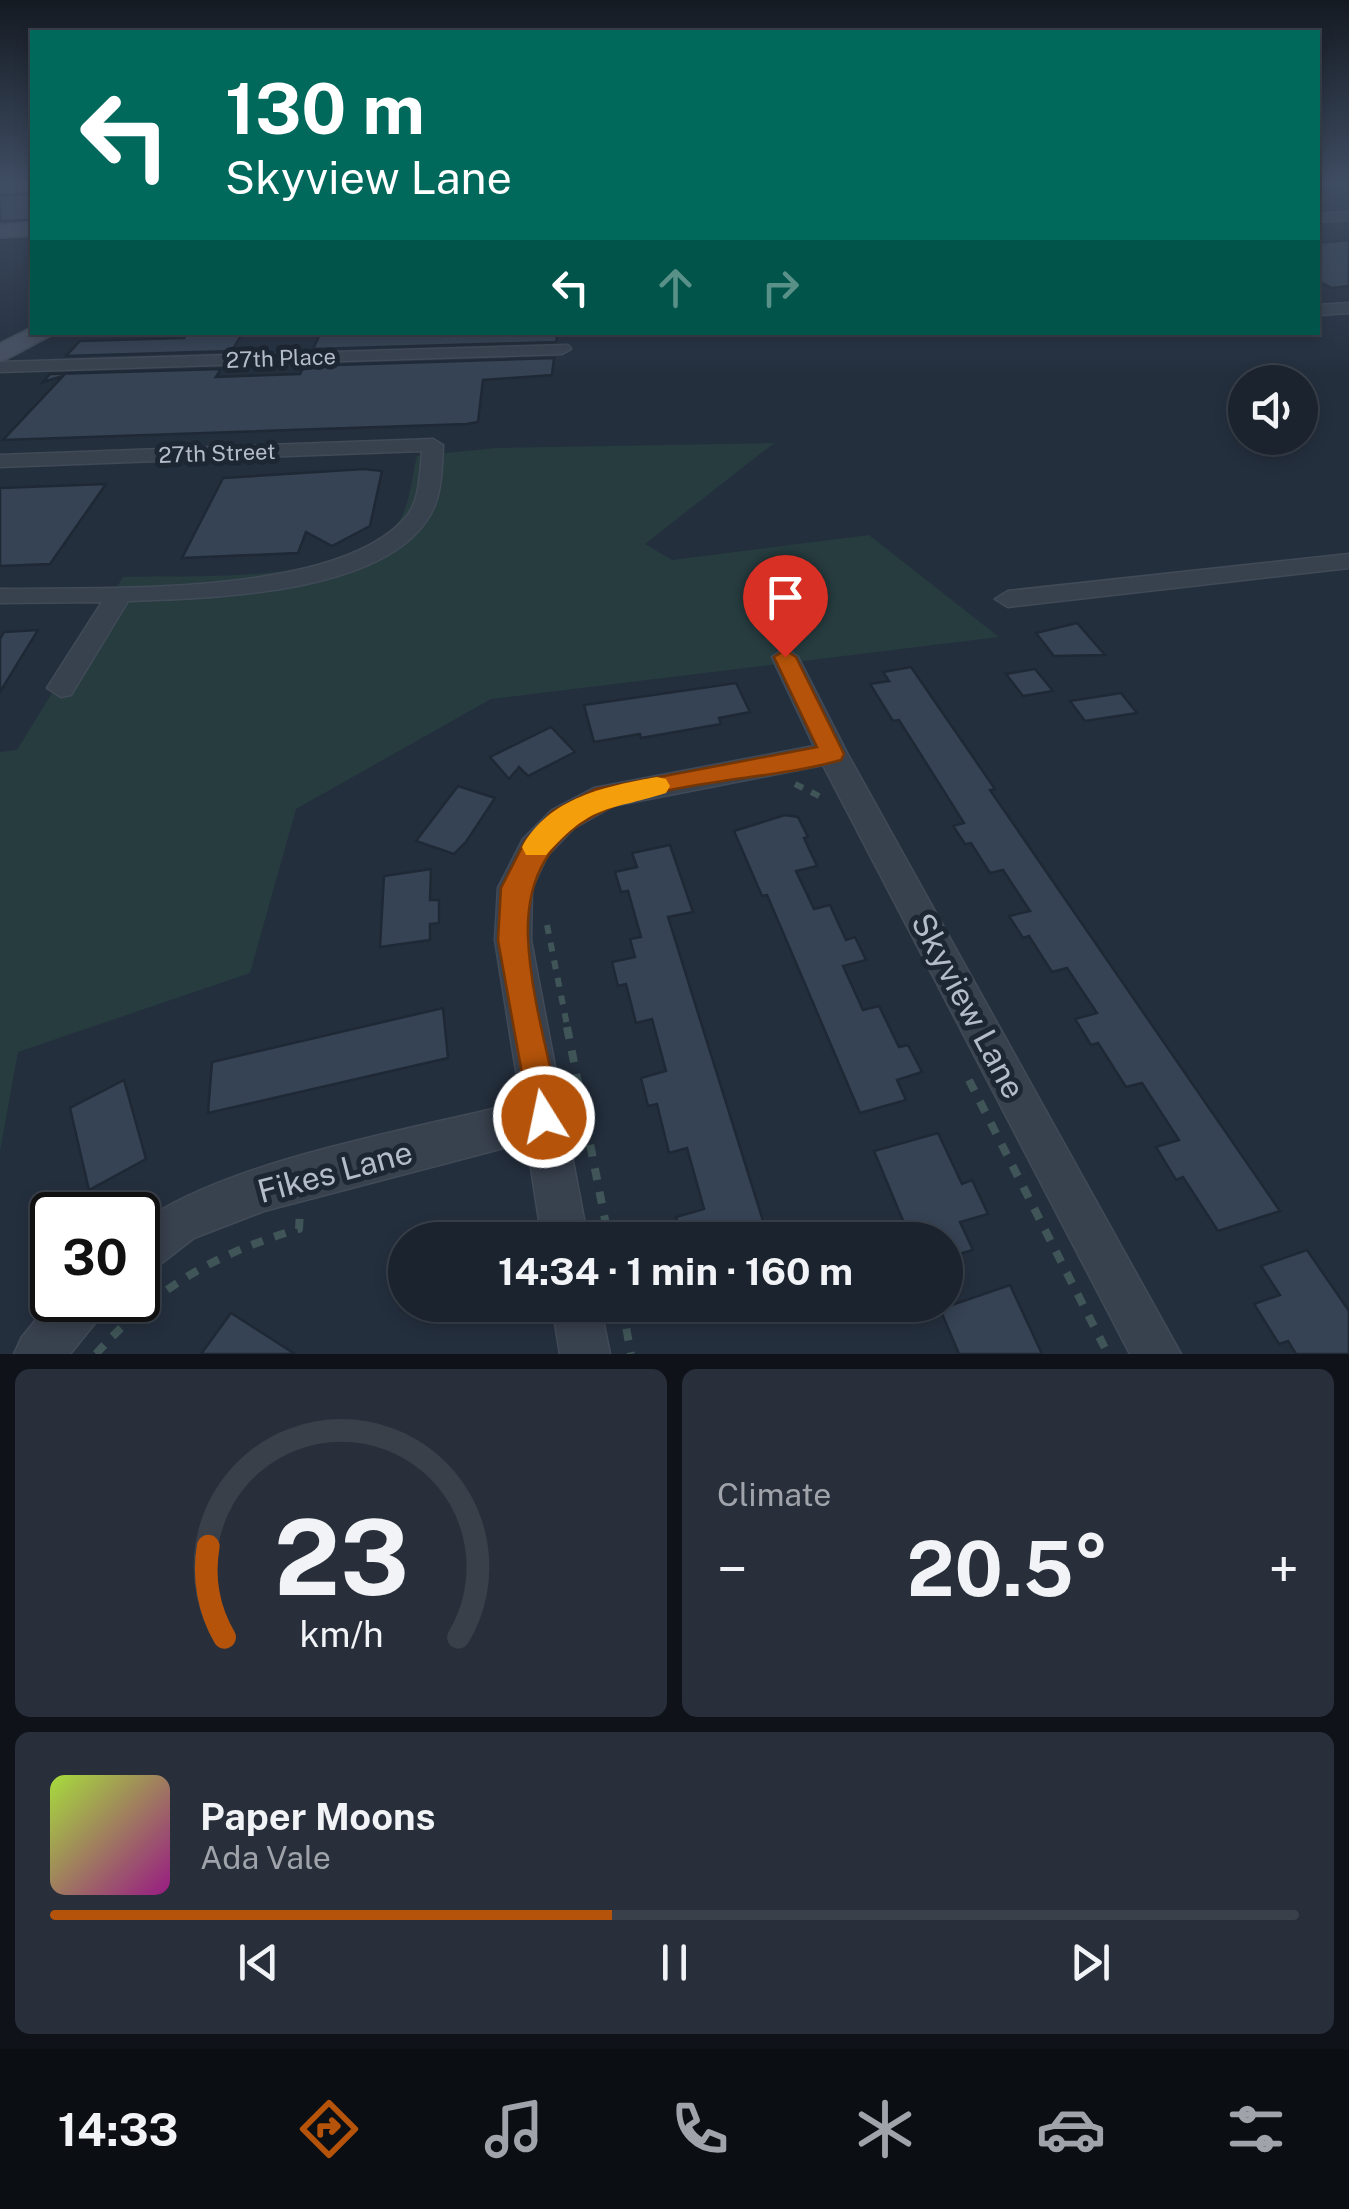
<!DOCTYPE html>
<html lang="en">
<head>
<meta charset="utf-8">
<style>
	body { margin:0; font-family:"Public Sans",sans-serif; background:#282f3a; color:#f1f3f6; height:100vh; display:flex; flex-direction:column; font-size:38px; white-space:nowrap }
	* { box-sizing:border-box; margin:0 }
	p { font-size:32px; color:#a0a4aa }
	.icon { flex:none; width:55px; height:55px; fill:none; stroke:currentColor; stroke-width:2; stroke-linecap:round; stroke-linejoin:round }
	.map { position:relative; height:1354px; overflow:hidden }
	.sheet { display:flex; flex-direction:column; gap:15px; padding:15px; background:#0f1319; flex:1 }
	.sheet>* { flex:none }
	.hud { position:absolute; left:30px; top:30px; width:1290px; height:305px; border-radius:0px; box-shadow:0 5px 15px #0003,0 0 0 2px #39404a; background:#00695c; color:#fff; overflow:hidden }
	.buttons { position:absolute; left:1228px; top:365px; display:grid; gap:20px }
	.buttons a { display:grid; place-items:center; width:90px; height:90px; border-radius:50%; background:#1b232e; box-shadow:0 5px 15px #0003,0 0 0 2px #39404a; font-size:50px }
	.speed { position:absolute; left:30px; top:1192px; display:flex; gap:20px; font-size:50px; font-weight:700; text-align:center }
	.speed>* { display:grid; place-content:center; width:130px; height:130px; border-radius:50%; background:#1b232e; box-shadow:0 5px 15px #0003,0 0 0 2px #39404a; line-height:1 }
	.speed .limit { border:5px solid #111; border-radius:15px; background:#fff; color:#111 }
	.pin { position:absolute; display:grid; place-items:center; width:85px; height:85px; color:#fff; margin:-102px -42px; border-radius:50% 50% 50% 0; rotate:-45deg; box-shadow:0 0 10px #0007 }
	.pin .icon { rotate:45deg }
	.me { position:absolute; width:110px; margin:-55px; rotate:350deg; stroke-linejoin:round; filter:drop-shadow(0 0 8px #0008) }
	.turn { display:flex; align-items:center; gap:35px; height:210px; padding:0 30px; font-size:45px }
	.turn .icon { width:130px; height:130px; stroke-width:2.5 }
	.turn b { display:block; font-size:70px; line-height:85px }
	.lanes { display:flex; align-items:center; height:95px; padding:0 30px; background:#0003; justify-content:center; gap:50px; direction:ltr }
	.lanes .off { opacity:.35 }
	.big { font-size:75px; font-weight:700; line-height:1.1 }
	.sheet .tile { flex:1; display:flex; flex-direction:column; justify-content:center; gap:15px; min-width:0; padding:0 35px; border-radius:15px; background:#282f3a }
	.sheet .dial { align-items:center; gap:0 }
	.dial svg { height:260px; overflow:visible; fill:none; stroke:#39404a; stroke-width:7; stroke-linecap:round; text-anchor:middle }
	.dial text { fill:#f1f3f6; stroke:none }
	.song { display:flex; align-items:center; gap:30px }
	.cover { width:120px; height:120px; border-radius:15px; background:linear-gradient(135deg,hsl(80 70% 55%),hsl(310 70% 35%)) }
	.played { height:10px; border-radius:5px; background:linear-gradient(90deg,#b45309 45%,#39404a 45%) }
	.keys { display:flex; justify-content:space-around; direction:ltr }
	.heat { display:flex; justify-content:space-between; align-items:center; font-size:55px; direction:ltr }
	.sheet .tiles { flex:1; display:grid; gap:15px; grid-template-columns:1fr 1fr }
	.tile:last-child { grid-column:span 2 }
	.trip { position:absolute; left:388px; top:1222px; width:575px; height:100px; border-radius:50px; background:#1b232e; box-shadow:0 5px 15px #0003,0 0 0 2px #39404a; font-weight:700; line-height:100px; text-align:center }
	.dock { display:flex; height:160px; justify-content:space-around; align-items:center; background:#0b0e12; color:#a0a4aa }
	.dock .icon { width:70px; height:70px }
	.dock .on { color:#b45309 }
	.dock b { font-size:45px; color:#f1f3f6 }
	.map>svg:first-child { display:block }
</style>
</head>
<body>
<div class="map">
<svg width="1349" height="1354" viewBox="0 0 1349 1354">
	<rect width="100%" height="100%" fill="#242f3e"/>
	<path fill="#263c3f" d="M 774,443 L 645,544 L 672,560 L 869,535 L 999,637 L 491,699 L 296,809 L 250,973 L 18,1052 L 0,1151 L 0,752 L 17,750 L 123,577 C 191,575 357,585 398,523 C 410,506 412,475 417,456 L 495,448 Z"/>
	<g fill="#364354" stroke="#1f2835" stroke-width="2.5">
		<path d="M 32,194 L 32,220 L 0,221 L 0,196 Z"/>
		<path d="M 1349,240 L 1349,286 L 1332,288 L 1318,281 L 1318,243 Z"/>
		<path d="M 188,332 L 243,332 L 232,351 L 66,356 L 80,341 L 184,338 Z"/>
		<path d="M 321,332 L 558,332 L 556,342 L 313,349 Z"/>
		<path d="M 554,358 L 552,375 L 483,380 L 478,422 L 467,424 L 3,440 L 63,376 L 43,382 L 50,374 L 221,369 L 216,377 L 241,376 L 300,374 L 304,366 Z"/>
		<path d="M 364,469 L 382,471 L 370,526 L 332,546 L 306,532 L 298,553 L 182,558 L 223,478 Z"/>
		<path d="M 106,484 L 50,564 L 0,566 L 0,488 Z"/>
		<path d="M 1077,623 L 1105,655 L 1054,656 L 1036,633 Z"/>
		<path d="M 38,630 L 0,692 L 0,639 L 4,632 Z"/>
		<path d="M 911,667 L 995,789 L 990,790 L 1280,1211 L 1218,1231 L 1183,1177 L 1176,1180 L 1156,1147 L 1179,1140 L 1142,1083 L 1126,1087 L 1098,1043 L 1091,1045 L 1075,1019 L 1097,1013 L 1067,968 L 1052,972 L 1029,936 L 1023,938 L 1009,916 L 1030,911 L 1003,870 L 990,873 L 971,843 L 965,844 L 953,826 L 964,823 L 899,720 L 893,721 L 870,684 L 889,681 L 883,672 Z"/>
		<path d="M 1035,669 L 1053,691 L 1023,696 L 1006,674 Z"/>
		<path d="M 736,683 L 750,712 L 719,718 L 721,724 L 641,738 L 640,734 L 594,742 L 584,705 Z"/>
		<path d="M 1121,693 L 1137,713 L 1085,721 L 1070,701 Z"/>
		<path d="M 551,727 L 575,752 L 528,776 L 519,767 L 509,779 L 490,757 Z"/>
		<path d="M 458,786 L 495,798 L 466,842 L 454,854 L 416,841 Z"/>
		<path d="M 785,815 L 798,817 L 808,837 L 804,838 L 817,866 L 796,871 L 814,909 L 830,905 L 846,940 L 855,937 L 866,960 L 843,966 L 863,1010 L 879,1006 L 899,1047 L 908,1045 L 922,1072 L 897,1080 L 906,1100 L 860,1113 L 767,895 L 762,896 L 734,831 Z"/>
		<path d="M 670,845 L 693,912 L 668,917 L 769,1240 L 682,1240 L 676,1217 L 704,1209 L 687,1148 L 669,1153 L 657,1104 L 648,1106 L 641,1078 L 666,1071 L 652,1019 L 636,1023 L 626,984 L 618,986 L 612,962 L 635,957 L 630,939 L 641,937 L 628,891 L 621,892 L 615,872 L 637,867 L 632,853 Z"/>
		<path d="M 431,869 L 430,900 L 439,900 L 439,923 L 430,924 L 430,940 L 380,947 L 384,876 Z"/>
		<path d="M 443,1008 L 448,1058 L 208,1113 L 212,1062 Z"/>
		<path d="M 124,1080 L 146,1159 L 89,1190 L 70,1108 Z"/>
		<path d="M 938,1133 L 962,1184 L 972,1180 L 988,1214 L 960,1222 L 973,1250 L 945,1258 L 945,1240 L 911,1240 L 874,1151 Z"/>
		<path d="M 1307,1250 L 1349,1311 L 1349,1354 L 1296,1354 L 1288,1341 L 1279,1344 L 1254,1304 L 1280,1295 L 1261,1266 Z"/>
		<path d="M 1010,1285 L 1042,1354 L 959,1354 L 940,1309 Z"/>
		<path d="M 231,1313 L 295,1354 L 201,1354 Z"/>
	</g>
	<g fill="none" stroke-linecap="round" stroke-linejoin="round">
		<g stroke="#414a57" stroke-width="3">
			<g id="street">
				<path d="M 0,184 L 32,184 L 32,189 L 0,192 Z"/>
				<path d="M 1349,212 L 1349,220 L 1318,222 L 1318,214 Z"/>
				<path d="M 1349,303 L 1349,313 L 1318,315 L 1318,305 Z"/>
				<path d="M 568,345 L 571,349 L 562,354 L 0,372 L 0,362 Z"/>
				<path d="M 433,439 L 443,445 C 442,470 442,499 427,520 C 377,595 210,598 128,601 L 71,695 L 61,697 L 47,688 L 102,602 L 0,603 L 0,589 C 101,587 337,598 406,517 C 420,501 420,472 422,451 L 0,467 L 0,455 Z"/>
				<path d="M 1349,554 L 1349,568 L 1008,607 L 995,599 L 1008,591 Z"/>
				<path d="M 785,648 L 798,657 L 847,753 L 1181,1354 L 1130,1354 L 823,765 L 613,806 L 574,828 L 547,856 L 532,888 L 531,940 L 588,1240 L 542,1240 L 527,1142 L 264,1211 L 194,1238 L 154,1269 L 138,1276 L 138,1225 C 226,1160 411,1130 521,1102 L 495,940 L 498,888 L 523,839 L 552,810 L 594,788 L 814,746 L 772,657 Z"/>
				<path d="M 52,1300 L 107,1300 L 100,1317 L 70,1354 L 14,1354 L 22,1337 Z"/>
				<path d="M 552,1305 L 600,1305 L 610,1354 L 560,1354 Z"/>
			</g>
		</g>
		<g stroke="#414a57" stroke-width="4">
			<g id="secondary">
				<path d="M 32,223 L 32,235 L 0,237 L 0,225 Z"/>
				<path d="M 32,328 L 32,332 L 56,332 L 0,362 L 0,344 Z"/>
			</g>
		</g>
		<g stroke="#3f5557" stroke-width="6" stroke-dasharray="9 9" stroke-linecap="butt">
			<path d="M 795,784 L 825,799"/>
			<path d="M 547,925 L 568,1030"/>
		</g>
		<g stroke="#3f5557" stroke-width="8" stroke-dasharray="12 12" stroke-linecap="butt">
			<path d="M 567,1027 L 609,1240"/>
			<path d="M 969,1080 L 1108,1354"/>
			<path d="M 622,1305 L 631,1354"/>
			<path d="M 96,1354 C 154,1289 216,1253 299,1229 L 300,1212"/>
		</g>
		<use href="#street" fill="#38414e" fill-rule="evenodd"/>
		<use href="#secondary" fill="#465061" fill-rule="evenodd"/>
	</g>
	<linearGradient id="sky" x2="0" y2="1"><stop stop-color="#141a22"/><stop offset="0.49" stop-color="#3f4d63"/><stop offset="1" stop-color="#3f4d63" stop-opacity="0"/></linearGradient>
	<rect width="1349" height="374" fill="url(#sky)"/>
	<path fill="#b45309" stroke="#753606" stroke-width="2.5" d="M 785,650 L 796,657 L 844,754 L 841,760 C 725,794 522,768 528,937 C 530,994 550,1061 561,1117 L 556,1129 L 544,1134 L 532,1129 L 498,940 L 501,888 L 525,841 L 553,811 L 596,789 L 817,747 L 774,657 Z"/>
	<path fill="#f59e0b" d="M 657,777 L 666,779 L 670,786 L 666,793 C 605,812 593,803 546,855 L 526,855 L 522,847 C 549,797 607,786 657,777 Z"/>
	<g text-anchor="middle" stroke-width="10" stroke-linejoin="round" paint-order="stroke">
		<g font-size="22" fill="#b4bcc9" stroke="#1d2633">
			<text transform="translate(281 358) rotate(-2)" y="8">27th Place</text>
			<text transform="translate(217 453) rotate(-2)" y="8">27th Street</text>
		</g>
		<g font-size="32" fill="#b4bcc9" stroke="#1d2633">
			<text transform="translate(968 1006) rotate(62)" y="11">Skyview Lane</text>
			<text transform="translate(335 1172) rotate(-15)" y="11">Fikes Lane</text>
		</g>
	</g>
</svg>
<div class="buttons">
<a><svg class="icon" aria-label="sound" viewBox="0 0 24 24"><path d="M4 9h4l5-4v14l-5-4H4zM17 9q2 3 0 6"/></svg></a>
</div>
<div class="speed"><div class="limit">30</div></div>
<div class="pin" style="left:785px;top:657px;background:#d93025"><svg class="icon" aria-label="arrive" viewBox="0 0 24 24"><path d="M6 21V4h12l-3 4 3 4H6"/></svg></div>
<svg class="me" style="left:544px;top:1117px" viewBox="-20 -20 40 40"><circle r="17" fill="#b45309" stroke="#fff" stroke-width="3"/><path d="M0-11L8 9 0 5-8 9z" fill="#fff"/></svg>
<div class="trip">14:34 · 1 min · 160 m</div>
<div class="hud">
<div class="turn"><svg class="icon" aria-label="left" viewBox="0 0 24 24"><path d="M17 20v-9H6M10 6l-5 5 5 5"/></svg><div><b>130 m</b>Skyview Lane</div></div>
<div class="lanes"><svg class="icon" aria-label="left" viewBox="0 0 24 24"><path d="M17 20v-9H6M10 6l-5 5 5 5"/></svg><svg class="icon off" aria-label="ahead" viewBox="0 0 24 24"><path d="M12 20V5M6 11l6-6 6 6"/></svg><svg class="icon off" aria-label="right" viewBox="0 0 24 24"><path d="M7 20v-9h11M14 6l5 5-5 5"/></svg></div>
</div>
</div>
<section class="sheet">
<div class="tiles">
<div class="tile dial"><svg viewBox="0 0 100 80">
<path d="M14 69A42 42 0 1 1 86 69"/>
<path d="M14 69A42 42 0 0 1 9 41" stroke="#b45309"/>
<text x="50" y="56" font-size="32" font-weight="700">23</text>
<text x="50" y="72" font-size="11">km/h</text>
</svg></div>
<div class="tile"><p>Climate</p>
<div class="heat"><a>−</a><b class="big">20.5°</b><a>+</a></div>
</div>
<div class="tile">
<div class="song"><i class="cover"></i><div><b>Paper Moons</b><p>Ada Vale</p></div></div>
<div class="played"></div>
<div class="keys"><svg class="icon" aria-label="previous" viewBox="0 0 24 24"><path d="M18 5L8 12l10 7zM5 5v14"/></svg><svg class="icon" aria-label="pause" viewBox="0 0 24 24"><path d="M8 5v14M16 5v14"/></svg><svg class="icon" aria-label="next" viewBox="0 0 24 24"><path d="M6 5l10 7-10 7zM19 5v14"/></svg></div>
</div>
</div>
</section>
<nav class="dock">
<b>14:33</b>
<svg class="icon on" aria-label="directions" viewBox="0 0 24 24"><path d="M12 3l9 9-9 9-9-9zM9 14v-3h6M13 9l2 2-2 2"/></svg>
<svg class="icon" aria-label="music" viewBox="0 0 24 24"><path d="M9 18V5l10-2v13"/><circle cx="6" cy="18" r="3"/><circle cx="16" cy="16" r="3"/></svg>
<svg class="icon" aria-label="phone" viewBox="0 0 24 24"><path d="M5 4h4l2 5-3 2q2 4 5 5l2-3 5 2v4C11 20 4 13 5 4z"/></svg>
<svg class="icon" aria-label="climate" viewBox="0 0 24 24"><path d="M12 3v18M4 7l16 10M4 17L20 7"/></svg>
<svg class="icon" aria-label="car" viewBox="0 0 24 24"><path d="M5 17H2v-5l4-1 3-4h7l3 4 3 1v5h-3M9 17h6M6 11h13"/><circle cx="7" cy="17" r="2"/><circle cx="17" cy="17" r="2"/></svg>
<svg class="icon" aria-label="filters" viewBox="0 0 24 24"><path d="M4 7h16M4 17h16"/><circle cx="9" cy="7" r="2"/><circle cx="15" cy="17" r="2"/></svg>
</nav>
</body>
</html>
